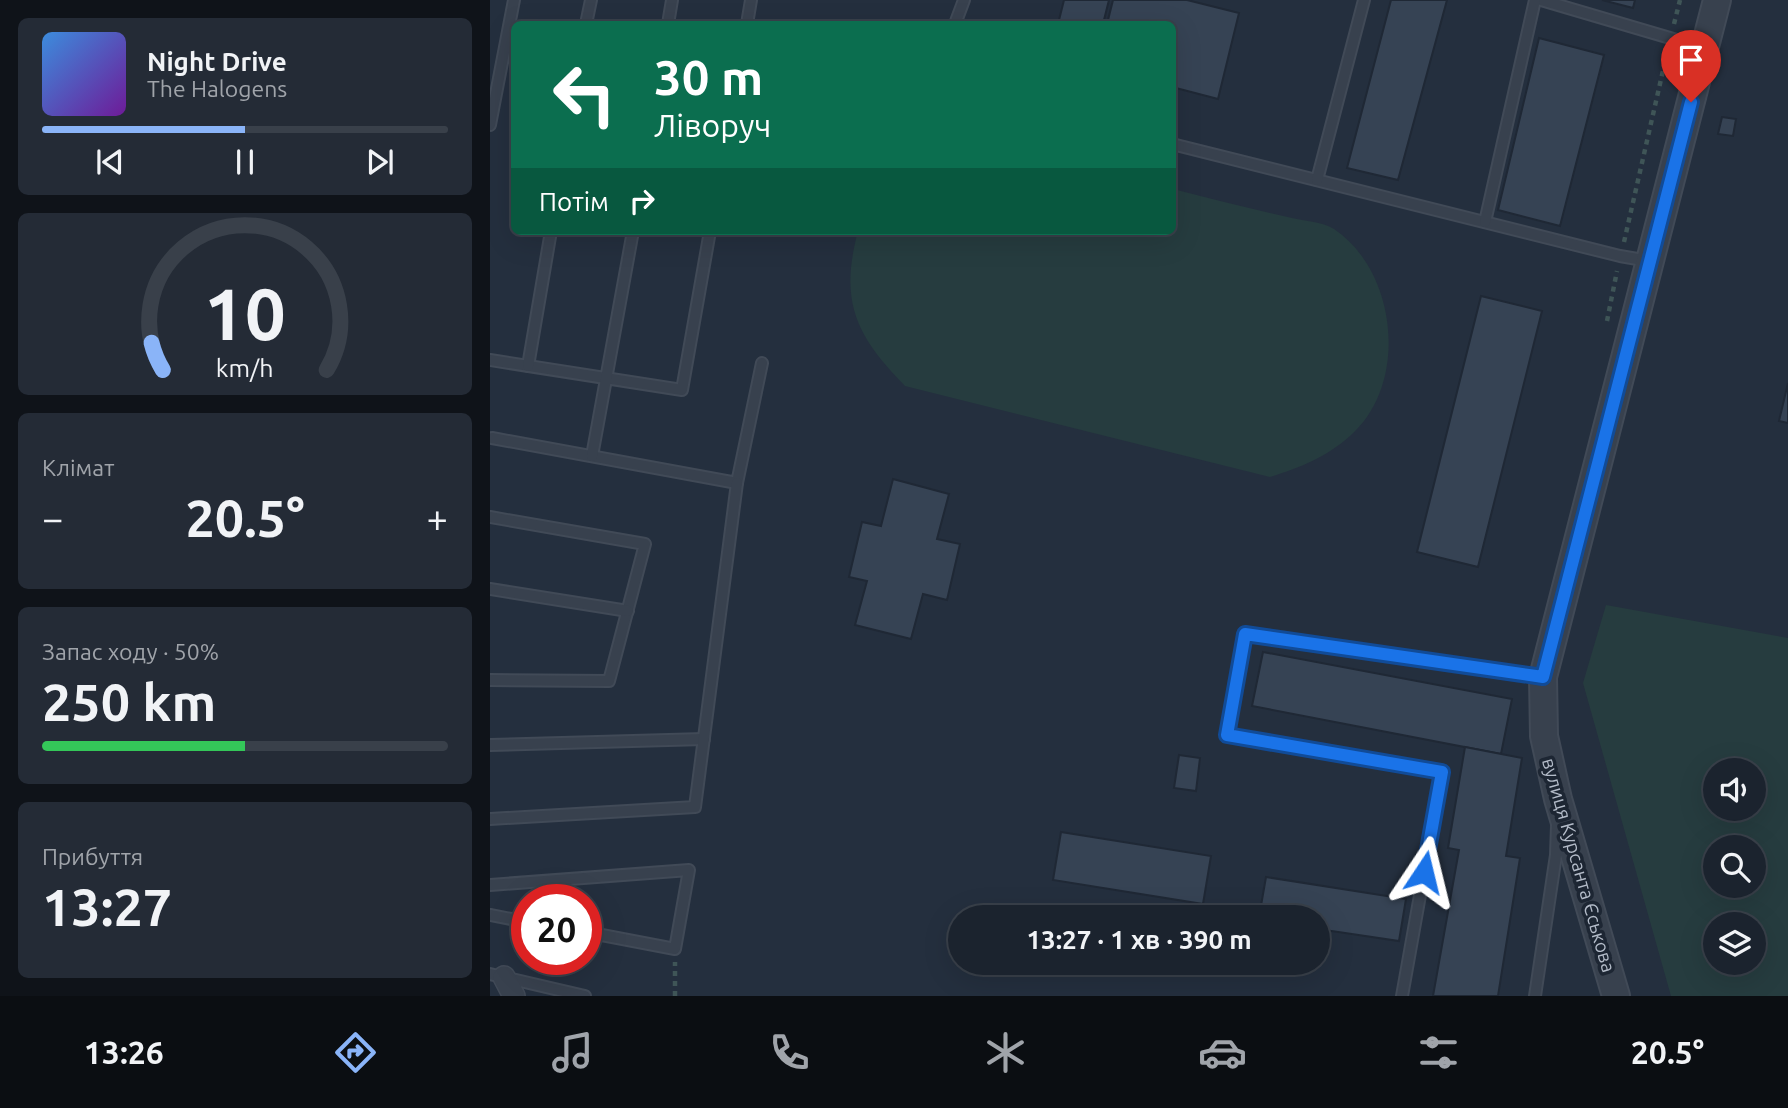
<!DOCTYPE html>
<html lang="uk">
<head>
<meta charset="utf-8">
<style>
	body { margin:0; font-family:Ubuntu,sans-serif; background:#242b36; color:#f1f3f6; height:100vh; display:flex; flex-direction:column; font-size:26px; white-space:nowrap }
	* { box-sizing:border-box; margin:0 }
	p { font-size:23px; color:#a0a4aa }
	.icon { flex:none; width:38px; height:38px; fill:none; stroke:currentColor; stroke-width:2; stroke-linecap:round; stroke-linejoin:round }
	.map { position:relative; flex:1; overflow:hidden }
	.details { display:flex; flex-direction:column; gap:18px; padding:18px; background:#0f1319; width:490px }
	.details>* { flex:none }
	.hud { position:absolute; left:21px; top:21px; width:665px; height:214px; border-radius:10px; box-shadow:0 7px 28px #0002,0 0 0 2px #39404a; background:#0b6e4f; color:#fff; overflow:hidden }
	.fabs { position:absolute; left:1213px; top:758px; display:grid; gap:14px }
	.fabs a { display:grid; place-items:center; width:63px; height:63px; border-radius:50%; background:#1b232e; box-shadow:0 7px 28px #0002,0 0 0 2px #39404a; font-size:35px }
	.speed { position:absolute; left:21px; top:884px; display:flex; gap:14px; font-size:35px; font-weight:700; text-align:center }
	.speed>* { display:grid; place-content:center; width:91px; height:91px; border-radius:50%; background:#1b232e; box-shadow:0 7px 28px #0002,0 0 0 2px #39404a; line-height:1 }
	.speed .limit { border:10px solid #d22; background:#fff; color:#111 }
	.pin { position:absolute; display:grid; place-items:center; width:60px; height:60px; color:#fff; margin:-72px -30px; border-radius:50% 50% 50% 0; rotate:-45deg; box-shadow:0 0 7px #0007 }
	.pin .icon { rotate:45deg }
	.me { position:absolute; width:77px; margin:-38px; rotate:10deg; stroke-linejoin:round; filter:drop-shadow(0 0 5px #0008) }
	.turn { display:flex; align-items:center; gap:24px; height:147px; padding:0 28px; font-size:32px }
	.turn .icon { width:91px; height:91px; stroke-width:2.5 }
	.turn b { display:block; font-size:49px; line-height:60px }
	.then { display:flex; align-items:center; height:66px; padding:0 28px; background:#0003; gap:14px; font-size:26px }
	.big { font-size:52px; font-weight:700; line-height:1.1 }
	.details .card { flex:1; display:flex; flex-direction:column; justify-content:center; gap:10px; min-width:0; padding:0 24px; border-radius:10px; background:#242b36 }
	.details .dial { align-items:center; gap:0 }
	.dial svg { height:182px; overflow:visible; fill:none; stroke:#39404a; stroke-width:7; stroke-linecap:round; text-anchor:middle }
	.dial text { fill:#f1f3f6; stroke:none }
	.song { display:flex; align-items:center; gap:21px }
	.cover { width:84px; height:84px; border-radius:10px; background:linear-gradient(135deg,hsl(210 70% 55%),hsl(280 70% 35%)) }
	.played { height:7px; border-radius:4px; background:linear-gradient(90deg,#8ab4f8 50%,#39404a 50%) }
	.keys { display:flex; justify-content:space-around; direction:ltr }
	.heat { display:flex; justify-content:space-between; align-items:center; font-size:38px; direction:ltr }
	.charge { height:10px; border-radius:5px; background:linear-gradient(90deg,#34c759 50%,#39404a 0) }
	.trip { position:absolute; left:458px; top:905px; width:382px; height:70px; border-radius:35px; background:#1b232e; box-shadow:0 7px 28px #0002,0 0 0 2px #39404a; font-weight:700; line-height:70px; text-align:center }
	.tab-bar { display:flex; height:112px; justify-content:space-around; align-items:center; background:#0b0e12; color:#a0a4aa }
	.tab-bar .icon { width:49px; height:49px }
	.tab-bar .current { color:#8ab4f8 }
	.tab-bar b { font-size:32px; color:#f1f3f6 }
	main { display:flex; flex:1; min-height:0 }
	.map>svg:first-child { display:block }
</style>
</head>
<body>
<main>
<section class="details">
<div class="card">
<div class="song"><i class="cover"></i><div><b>Night Drive</b><p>The Halogens</p></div></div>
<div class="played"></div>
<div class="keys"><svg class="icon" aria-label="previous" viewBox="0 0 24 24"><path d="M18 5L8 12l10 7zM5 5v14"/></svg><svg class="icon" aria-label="pause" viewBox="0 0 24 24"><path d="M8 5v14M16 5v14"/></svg><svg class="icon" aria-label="next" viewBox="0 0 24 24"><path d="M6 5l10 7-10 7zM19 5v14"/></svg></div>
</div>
<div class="card dial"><svg viewBox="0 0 100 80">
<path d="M14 69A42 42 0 1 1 86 69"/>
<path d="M14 69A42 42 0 0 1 9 57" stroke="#8ab4f8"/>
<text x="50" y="56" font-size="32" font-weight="700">10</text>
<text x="50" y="72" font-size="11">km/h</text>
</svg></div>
<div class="card"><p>Клімат</p>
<div class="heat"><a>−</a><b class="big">20.5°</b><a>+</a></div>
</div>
<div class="card"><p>Запас ходу · 50%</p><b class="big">250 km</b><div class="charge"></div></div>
<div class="card"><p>Прибуття</p><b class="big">13:27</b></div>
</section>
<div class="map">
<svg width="1298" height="996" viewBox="0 0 1298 996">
	<rect width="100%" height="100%" fill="#242f3e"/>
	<g fill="#263c3f" fill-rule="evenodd">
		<path d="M 683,189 C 722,199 762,209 802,218 C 814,221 834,222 844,229 C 908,272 919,385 860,436 C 835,458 811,467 780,477 L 415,386 C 366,336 349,302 368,231 L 682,231 Z"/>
		<path d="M 1116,605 L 1298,638 L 1298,996 L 1181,996 L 1093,683 ZM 1225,770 L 1264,770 L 1264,808 L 1225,808 ZM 1225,847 L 1264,847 L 1264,886 L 1225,886 ZM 1225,924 L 1264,924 L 1264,962 L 1225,962 Z"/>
	</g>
	<g fill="#364354" stroke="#1f2835" stroke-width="2">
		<path d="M 574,0 L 619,0 L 613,24 L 568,24 Z"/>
		<path d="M 623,0 L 697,0 L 749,13 L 728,99 L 682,87 L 682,24 L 617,24 Z"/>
		<path d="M 901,0 L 957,0 L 908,180 L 857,168 Z"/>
		<path d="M 1112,0 L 1145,0 L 1143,8 Z"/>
		<path d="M 1049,38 L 1114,55 L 1070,226 L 1008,210 Z"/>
		<path d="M 1232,117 L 1246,119 L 1243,136 L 1228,134 Z"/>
		<path d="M 991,296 L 1052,311 L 988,567 L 927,552 Z"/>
		<path d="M 1298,383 L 1298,423 L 1289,421 Z"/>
		<path d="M 403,479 L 459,494 L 447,539 L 470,544 L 457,600 L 433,594 L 421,639 L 365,625 L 377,581 L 359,577 L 372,522 L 391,526 Z"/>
		<path d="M 773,652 L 1022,699 L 1011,754 L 762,706 Z"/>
		<path d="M 975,747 L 1032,758 L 1016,856 L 1030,858 L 1008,996 L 943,996 L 969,850 L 958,848 Z"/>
		<path d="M 689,755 L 710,758 L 706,791 L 684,788 Z"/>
		<path d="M 571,832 L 721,856 L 713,904 L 563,880 Z"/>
		<path d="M 776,877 L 916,899 L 909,941 L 828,929 L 828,917 L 769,917 Z"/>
	</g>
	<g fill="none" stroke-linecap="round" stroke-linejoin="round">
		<g stroke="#414a57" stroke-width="14">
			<g id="service">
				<path d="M 1051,0 L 1214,48"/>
				<path d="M 96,24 L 101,0"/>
				<path d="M 178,24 L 182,0"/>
				<path d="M 257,24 L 261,0"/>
				<path d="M 465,24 L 474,0"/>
				<path d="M 0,125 L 24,0"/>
				<path d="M 682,144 L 1130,256 L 1159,261"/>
				<path d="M 827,180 L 874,0"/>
				<path d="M 995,222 L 1045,0"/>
				<path d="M 0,360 L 192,390 L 220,231"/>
				<path d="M 38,366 L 61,231"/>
				<path d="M 2,438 L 247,483 L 272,363"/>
				<path d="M 102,456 L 143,231"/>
				<path d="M 0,517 L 155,544 L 119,681 L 0,680"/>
				<path d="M 0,589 L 138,611"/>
				<path d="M 0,745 L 214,739"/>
				<path d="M 0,819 L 205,807 L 247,483"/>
				<path d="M 0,885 L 199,870 L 185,949 L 96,932"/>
				<path d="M 0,915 L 37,922"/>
				<path d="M 0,974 L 95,996"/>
				<path d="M 912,996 L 952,772 L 737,735 L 755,633 L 1053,677"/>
				<path d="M 1045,996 L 1066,855 L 1067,825"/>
			</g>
		</g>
		<g stroke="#414a57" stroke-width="24">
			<path id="minor" d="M 14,977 L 24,996"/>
		</g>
		<g stroke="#414a57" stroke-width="30">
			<path id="tertiary" d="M 1126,996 L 1068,799 L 1054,736 L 1053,677 L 1227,0"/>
		</g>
		<g stroke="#3f5557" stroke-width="4.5" stroke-dasharray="5 5" stroke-linecap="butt">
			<path d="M 1184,24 L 1190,0"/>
			<path d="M 1134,242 L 1177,53"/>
			<path d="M 1117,321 L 1127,271"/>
			<path d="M 185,996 L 185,962"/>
		</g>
		<use href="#service" stroke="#38414e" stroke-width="10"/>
		<use href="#minor" stroke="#38414e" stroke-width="21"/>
		<use href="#tertiary" stroke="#38414e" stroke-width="26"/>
	</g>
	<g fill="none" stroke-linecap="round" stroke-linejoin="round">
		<g stroke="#114b97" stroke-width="18">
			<path id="route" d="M 934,872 L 952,772 L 737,735 L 755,634 L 1053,677 L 1201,102"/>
		</g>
		<use href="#route" stroke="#1a73e8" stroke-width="12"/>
	</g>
	<g text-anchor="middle" stroke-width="7" stroke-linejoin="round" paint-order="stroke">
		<g font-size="19" fill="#b4bcc9" stroke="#1d2633">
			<text transform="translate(1089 865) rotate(74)" y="7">вулиця Курсанта Єськова</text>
		</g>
	</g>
</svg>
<div class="fabs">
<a><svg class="icon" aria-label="sound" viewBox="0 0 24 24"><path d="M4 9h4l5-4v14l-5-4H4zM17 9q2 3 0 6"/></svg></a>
<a><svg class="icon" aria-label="search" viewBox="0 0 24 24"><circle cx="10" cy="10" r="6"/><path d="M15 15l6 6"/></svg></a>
<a><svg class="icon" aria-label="layers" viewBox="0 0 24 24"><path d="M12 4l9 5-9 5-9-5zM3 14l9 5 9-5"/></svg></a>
</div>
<div class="speed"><div class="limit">20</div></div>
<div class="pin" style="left:1201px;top:102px;background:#d93025"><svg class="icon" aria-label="arrive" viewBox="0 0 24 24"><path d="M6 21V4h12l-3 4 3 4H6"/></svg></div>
<svg class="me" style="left:934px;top:872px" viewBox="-20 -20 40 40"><path d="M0-17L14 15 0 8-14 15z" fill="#1a73e8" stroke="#fff" stroke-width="4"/></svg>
<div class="trip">13:27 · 1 хв · 390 m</div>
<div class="hud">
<div class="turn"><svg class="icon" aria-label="left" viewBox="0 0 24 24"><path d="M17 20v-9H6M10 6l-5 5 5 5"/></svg><div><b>30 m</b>Ліворуч</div></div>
<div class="then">Потім<svg class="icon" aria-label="right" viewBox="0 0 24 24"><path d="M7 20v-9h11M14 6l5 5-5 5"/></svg></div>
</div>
</div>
</main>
<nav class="tab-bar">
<b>13:26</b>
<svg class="icon current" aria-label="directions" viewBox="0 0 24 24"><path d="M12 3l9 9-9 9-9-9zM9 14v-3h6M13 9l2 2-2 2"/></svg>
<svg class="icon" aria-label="music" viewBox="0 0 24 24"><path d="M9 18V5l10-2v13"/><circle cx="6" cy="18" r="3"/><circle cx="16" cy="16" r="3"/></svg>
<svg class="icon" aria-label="phone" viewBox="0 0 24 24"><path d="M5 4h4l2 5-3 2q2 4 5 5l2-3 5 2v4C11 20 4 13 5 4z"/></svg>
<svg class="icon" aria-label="climate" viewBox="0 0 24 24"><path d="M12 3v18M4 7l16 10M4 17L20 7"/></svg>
<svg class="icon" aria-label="car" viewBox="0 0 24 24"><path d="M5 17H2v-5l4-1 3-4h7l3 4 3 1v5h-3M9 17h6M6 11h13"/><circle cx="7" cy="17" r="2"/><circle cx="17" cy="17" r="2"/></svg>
<svg class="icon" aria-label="filters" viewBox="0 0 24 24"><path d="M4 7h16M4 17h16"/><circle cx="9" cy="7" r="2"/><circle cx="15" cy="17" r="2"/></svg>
<b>20.5°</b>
</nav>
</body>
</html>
